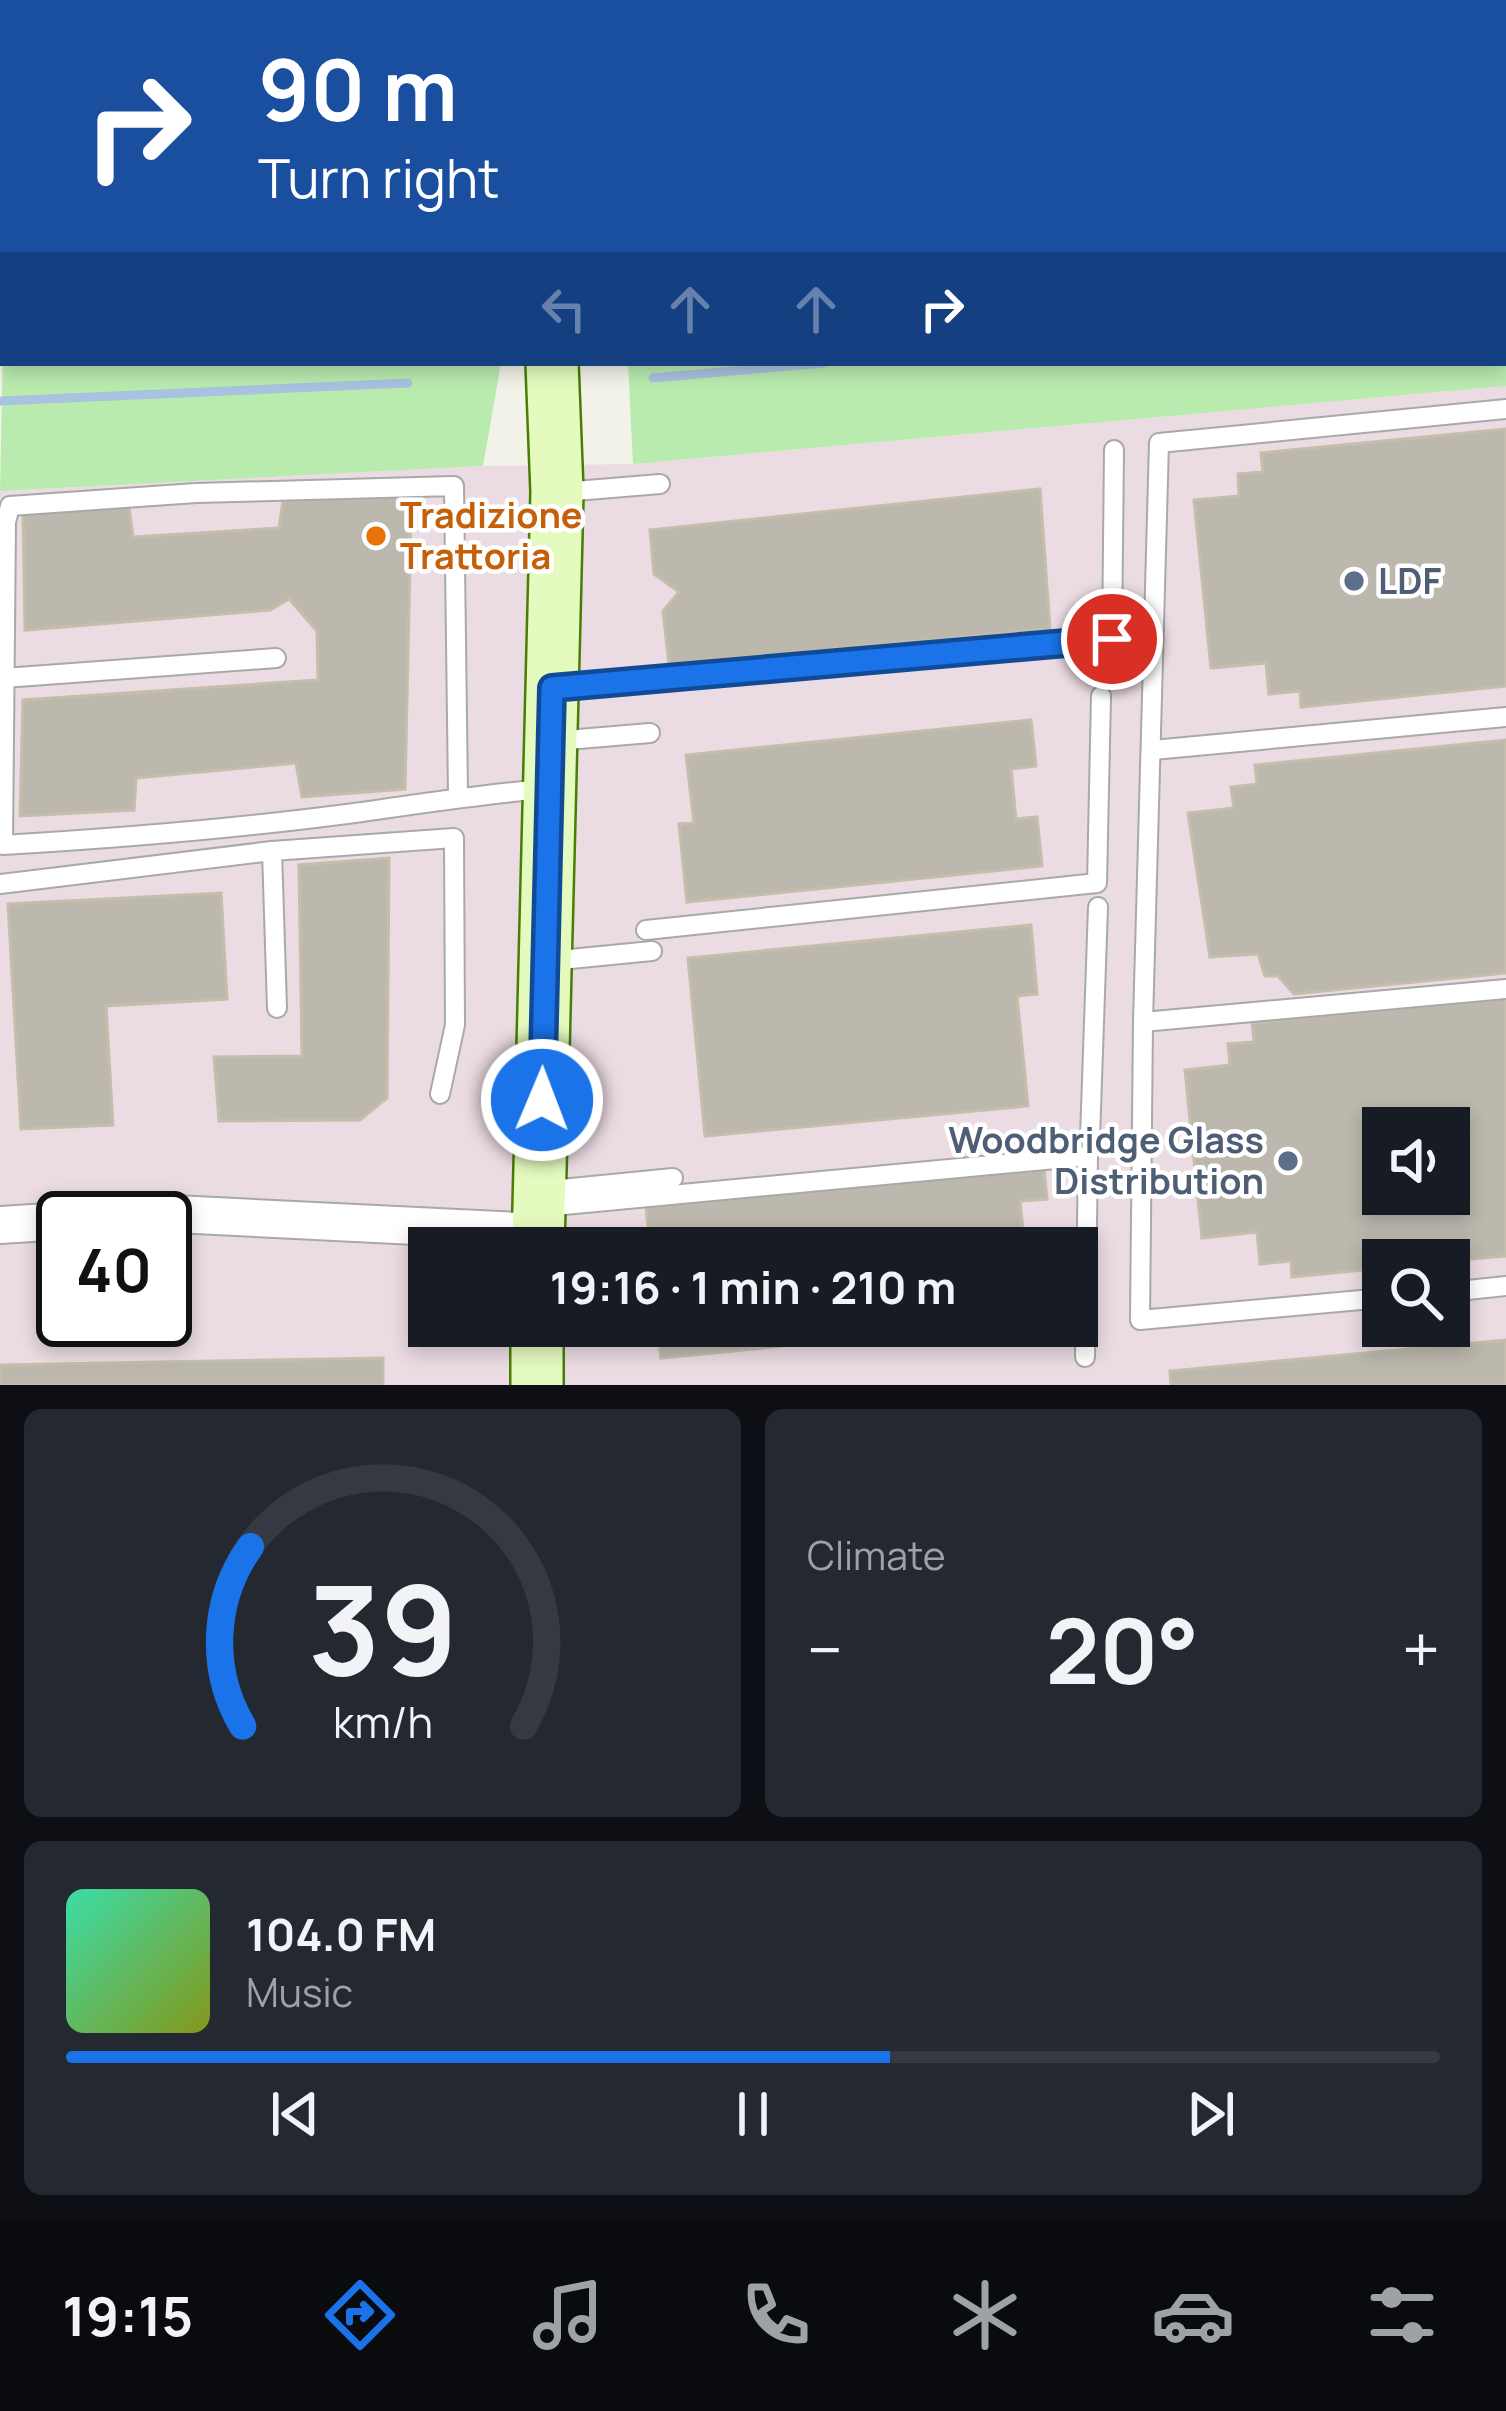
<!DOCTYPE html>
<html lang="en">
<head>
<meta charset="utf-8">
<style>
	body { margin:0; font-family:Manrope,sans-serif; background:#242831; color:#f1f3f6; height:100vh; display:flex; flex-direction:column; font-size:45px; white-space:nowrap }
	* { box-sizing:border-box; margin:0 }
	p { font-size:39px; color:#9ea1a6 }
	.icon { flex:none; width:66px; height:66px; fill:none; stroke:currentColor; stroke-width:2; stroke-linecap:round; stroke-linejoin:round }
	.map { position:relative; height:1385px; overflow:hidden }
	.details { display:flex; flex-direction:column; gap:24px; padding:24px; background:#0d0f14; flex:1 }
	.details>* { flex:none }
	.hud { position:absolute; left:0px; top:0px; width:1506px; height:366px; box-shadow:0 6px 18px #0003; background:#1a4fa0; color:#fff; overflow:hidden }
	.tools { position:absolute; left:1362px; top:1107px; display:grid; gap:24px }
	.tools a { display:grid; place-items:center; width:108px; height:108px; border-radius:0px; background:#171b24; box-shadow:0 6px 18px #0003; font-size:60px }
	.speed { position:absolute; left:36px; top:1191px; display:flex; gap:24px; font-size:60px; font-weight:700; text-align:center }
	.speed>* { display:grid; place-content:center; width:156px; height:156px; border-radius:50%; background:#171b24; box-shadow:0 6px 18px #0003; line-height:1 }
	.speed .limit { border:6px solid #111; border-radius:18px; background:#fff; color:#111 }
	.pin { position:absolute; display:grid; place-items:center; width:102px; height:102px; color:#fff; margin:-51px; border:6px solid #fff; border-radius:50%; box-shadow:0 3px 12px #0007 }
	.me { position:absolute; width:132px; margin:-66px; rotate:1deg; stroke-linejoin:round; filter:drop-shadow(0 0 9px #0008) }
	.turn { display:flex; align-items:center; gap:42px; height:252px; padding:0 60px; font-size:54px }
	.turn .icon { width:156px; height:156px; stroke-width:2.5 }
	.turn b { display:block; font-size:84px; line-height:102px }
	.lanes { display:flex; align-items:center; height:114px; padding:0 60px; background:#0003; justify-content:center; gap:60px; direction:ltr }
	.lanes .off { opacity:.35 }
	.big { font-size:90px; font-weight:700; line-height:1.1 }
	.details .tile { flex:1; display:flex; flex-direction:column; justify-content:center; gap:18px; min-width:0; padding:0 42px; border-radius:18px; background:#242831 }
	.details .dial { align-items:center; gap:0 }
	.dial svg { height:312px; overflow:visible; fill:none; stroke:#363941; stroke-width:7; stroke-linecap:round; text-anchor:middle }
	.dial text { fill:#f1f3f6; stroke:none }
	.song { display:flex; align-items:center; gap:36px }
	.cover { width:144px; height:144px; border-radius:18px; background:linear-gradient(135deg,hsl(160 70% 55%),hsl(70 70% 35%)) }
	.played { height:12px; border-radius:6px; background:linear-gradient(90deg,#1a73e8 60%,#363941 60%) }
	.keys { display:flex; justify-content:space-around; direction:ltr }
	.heat { display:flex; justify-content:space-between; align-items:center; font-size:66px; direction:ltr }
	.details .tiles { flex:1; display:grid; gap:24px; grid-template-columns:1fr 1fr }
	.tile:last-child { grid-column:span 2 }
	.trip { position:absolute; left:408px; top:1227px; width:690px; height:120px; border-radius:0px; background:#171b24; box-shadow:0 6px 18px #0003; font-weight:700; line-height:120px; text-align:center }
	.tabs { display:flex; height:192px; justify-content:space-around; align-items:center; background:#090b0e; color:#9ea1a6 }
	.tabs .icon { width:84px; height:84px }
	.tabs .on { color:#1a73e8 }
	.tabs b { font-size:54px; color:#f1f3f6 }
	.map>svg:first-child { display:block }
</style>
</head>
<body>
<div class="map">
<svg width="1506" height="1385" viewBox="0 0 1506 1385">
	<rect width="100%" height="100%" fill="#f2f2e9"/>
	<g fill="#ebdbe3" fill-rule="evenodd">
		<path d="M 0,0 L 488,0 L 488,3 L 3,3 L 0,347 Z"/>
		<path d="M 601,0 L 1506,0 L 1506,235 L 1503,235 L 1503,3 Z"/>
		<path d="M 1506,386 L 1506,1385 L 0,1385 L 0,491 L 483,466 L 633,464 ZM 1383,1128 L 1449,1128 L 1449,1194 L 1383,1194 ZM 63,1218 L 165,1218 L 165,1320 L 63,1320 ZM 429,1248 L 1077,1248 L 1077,1326 L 429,1326 ZM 1383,1260 L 1449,1260 L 1449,1326 L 1383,1326 Z"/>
	</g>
	<g fill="#b9ebaf">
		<path d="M 1503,235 L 1506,235 L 1506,386 L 633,464 L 628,363 L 1503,363 Z"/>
		<path d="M 3,346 L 3,363 L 501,363 L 483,466 L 0,491 Z"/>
	</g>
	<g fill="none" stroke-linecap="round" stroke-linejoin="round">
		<g stroke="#a9c2df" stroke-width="9">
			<path d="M 1503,303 L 1506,302"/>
			<path d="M 653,378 L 824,363"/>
			<path d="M 0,401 L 408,383"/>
		</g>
	</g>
	<g fill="#bcb8ae" stroke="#c4beaa" stroke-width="3" fill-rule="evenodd">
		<rect x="272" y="0" width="133" height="3"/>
		<rect x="837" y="0" width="133" height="3"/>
		<rect x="1053" y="0" width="161" height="3"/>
		<path d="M 1372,0 L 1506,0 L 1506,176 L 1503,176 L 1503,3 Z"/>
		<path d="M 1506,429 L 1506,686 L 1301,707 L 1300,691 L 1269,694 L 1266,663 L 1211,668 L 1194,500 L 1239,496 L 1238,474 L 1263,472 L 1261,453 Z"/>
		<path d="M 1040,489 L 1050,629 L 669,664 L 663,611 L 679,592 L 654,574 L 650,530 Z"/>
		<path d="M 397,496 L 411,514 L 405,789 L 302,797 L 296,763 L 136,778 L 134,810 L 20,816 L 23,700 L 318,680 L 317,631 L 289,599 L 270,610 L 25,630 L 23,512 L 129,507 L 133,537 L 279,528 L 283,501 Z"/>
		<path d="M 1031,720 L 1036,766 L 1011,769 L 1016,819 L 1037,817 L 1042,866 L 687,902 L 679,824 L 694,823 L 686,755 Z"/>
		<path d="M 1506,740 L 1506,973 L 1294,994 L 1278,976 L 1265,976 L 1258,954 L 1210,957 L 1188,813 L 1234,808 L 1231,787 L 1257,784 L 1255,765 Z"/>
		<path d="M 389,858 L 387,1098 L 360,1120 L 219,1121 L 214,1057 L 302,1056 L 299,865 Z"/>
		<path d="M 221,893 L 227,999 L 106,1006 L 113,1125 L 21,1129 L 8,904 Z"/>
		<path d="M 1031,925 L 1037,994 L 1017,996 L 1028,1106 L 705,1136 L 688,958 Z"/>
		<path d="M 1506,998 L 1506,1256 L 1449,1261 L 1383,1260 L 1383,1268 L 1292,1277 L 1291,1261 L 1260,1264 L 1257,1232 L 1202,1238 L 1185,1070 L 1230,1065 L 1228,1044 L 1254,1042 L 1252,1023 ZM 1383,1128 L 1449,1128 L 1449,1194 L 1383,1194 Z"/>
		<path d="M 1044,1168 L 1047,1199 L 1020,1201 L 1023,1230 L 1000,1232 L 1001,1248 L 650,1248 L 646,1207 Z"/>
		<path d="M 657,1326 L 988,1326 L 661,1358 Z"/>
		<path d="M 1506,1340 L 1506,1385 L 1171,1385 L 1170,1371 Z"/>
		<path d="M 383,1358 L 383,1385 L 0,1385 L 0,1365 Z"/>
	</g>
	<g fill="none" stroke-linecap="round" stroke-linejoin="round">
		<g stroke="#a9a9a9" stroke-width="22">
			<g id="lane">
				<path d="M 18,0 L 19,3"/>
				<path d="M 224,0 L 225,3"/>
				<path d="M 430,0 L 430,3"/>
				<path d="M 657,0 L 657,3"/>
				<path d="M 809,0 L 809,3"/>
				<path d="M 1020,0 L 1020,3"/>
				<path d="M 1278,0 L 1278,3"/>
				<path d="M 0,303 L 3,303"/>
				<path d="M 563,492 L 660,484"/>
				<path d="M 4,678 L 276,658"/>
				<path d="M 557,687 L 1112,639 L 1114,450"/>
				<path d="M 555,741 L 650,733"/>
				<path d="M 1153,750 L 1506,717"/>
				<path d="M 458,796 L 454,486 L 196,493 L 10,506 L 6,522 L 3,845 C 122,838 243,828 362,812 C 423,803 483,794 545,789"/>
				<path d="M 272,851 L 277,1008"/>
				<path d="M 0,884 L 272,851 L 454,838 L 455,1025 L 440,1094"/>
				<path d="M 646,930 L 1097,883 L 1101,696"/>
				<path d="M 550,961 L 652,951"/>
				<path d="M 1143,1022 L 1506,989"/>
				<path d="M 1090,1138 L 1098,907"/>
				<path d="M 541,1191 L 673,1178"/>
				<path d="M 543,1207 L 1088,1156 L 1085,1357"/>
				<path d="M 1449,1292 L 1506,1286"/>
				<path d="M 1383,1298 L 1140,1320 L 1143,1022 L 1159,443 L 1506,409"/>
			</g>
		</g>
		<g stroke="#a9a9a9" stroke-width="40">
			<g id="street">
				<path d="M 107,1218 L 175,1214 L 538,1232"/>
				<path d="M 0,1225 L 63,1221"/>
			</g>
		</g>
		<g stroke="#497d04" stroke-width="56">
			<g id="secondary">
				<path d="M 540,0 L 540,3"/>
				<path d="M 538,1248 L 557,492 L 552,363"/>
				<path d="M 537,1385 L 537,1326"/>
			</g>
		</g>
		<use href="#lane" stroke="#fff" stroke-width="18"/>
		<use href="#street" stroke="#fff" stroke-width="36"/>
		<use href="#secondary" stroke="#e4fabe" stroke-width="51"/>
	</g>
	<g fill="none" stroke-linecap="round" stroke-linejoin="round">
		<g stroke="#114b97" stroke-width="30">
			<path id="route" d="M 542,1100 L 552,688 L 1112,639"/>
		</g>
		<use href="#route" stroke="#1a73e8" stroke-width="21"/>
	</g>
	<circle fill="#e8710a" stroke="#fff" stroke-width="4.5" cx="376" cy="536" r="12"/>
	<g fill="#5c6f8a" stroke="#fff" stroke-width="4.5">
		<circle cx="1354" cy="581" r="12"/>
		<circle cx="1288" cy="1161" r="12"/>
	</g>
	<g text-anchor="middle" stroke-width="9" stroke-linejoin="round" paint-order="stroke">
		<g font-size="36" font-weight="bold" fill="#c56008" stroke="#fff" text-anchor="start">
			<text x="400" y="528">Tradizione<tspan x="400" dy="41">Trattoria</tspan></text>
		</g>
		<g font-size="36" font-weight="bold" fill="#4e5e75" stroke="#fff" text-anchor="start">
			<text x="1378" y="594">LDF</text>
			<text x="1264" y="1153" text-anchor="end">Woodbridge Glass<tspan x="1264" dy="41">Distribution</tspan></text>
		</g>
	</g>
</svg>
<div class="tools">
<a><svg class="icon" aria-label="sound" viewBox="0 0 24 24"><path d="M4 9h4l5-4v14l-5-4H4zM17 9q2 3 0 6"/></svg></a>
<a><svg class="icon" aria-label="search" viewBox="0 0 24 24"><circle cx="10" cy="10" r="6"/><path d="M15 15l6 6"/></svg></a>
</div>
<div class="speed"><div class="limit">40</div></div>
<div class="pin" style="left:1112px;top:639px;background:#d93025"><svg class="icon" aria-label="arrive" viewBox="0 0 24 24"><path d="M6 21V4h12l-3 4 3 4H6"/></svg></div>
<svg class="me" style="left:542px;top:1100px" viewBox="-20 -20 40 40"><circle r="17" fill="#1a73e8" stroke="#fff" stroke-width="3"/><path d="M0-11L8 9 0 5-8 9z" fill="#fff"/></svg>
<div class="trip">19:16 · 1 min · 210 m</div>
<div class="hud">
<div class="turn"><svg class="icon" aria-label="right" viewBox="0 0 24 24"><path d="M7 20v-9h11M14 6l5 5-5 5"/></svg><div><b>90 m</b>Turn right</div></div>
<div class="lanes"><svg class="icon off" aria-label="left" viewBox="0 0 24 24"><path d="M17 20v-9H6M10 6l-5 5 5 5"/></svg><svg class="icon off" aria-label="ahead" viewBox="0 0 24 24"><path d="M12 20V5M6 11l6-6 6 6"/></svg><svg class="icon off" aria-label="ahead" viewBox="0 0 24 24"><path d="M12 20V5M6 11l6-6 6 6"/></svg><svg class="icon" aria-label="right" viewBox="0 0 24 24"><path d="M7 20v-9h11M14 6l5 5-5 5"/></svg></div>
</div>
</div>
<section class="details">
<div class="tiles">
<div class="tile dial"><svg viewBox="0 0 100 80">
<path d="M14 69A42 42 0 1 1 86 69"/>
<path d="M14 69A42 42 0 0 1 16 23" stroke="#1a73e8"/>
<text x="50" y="56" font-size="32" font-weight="700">39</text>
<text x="50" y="72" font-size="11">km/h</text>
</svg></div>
<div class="tile"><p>Climate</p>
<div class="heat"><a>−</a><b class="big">20°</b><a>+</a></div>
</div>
<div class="tile">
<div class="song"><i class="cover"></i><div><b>104.0 FM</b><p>Music</p></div></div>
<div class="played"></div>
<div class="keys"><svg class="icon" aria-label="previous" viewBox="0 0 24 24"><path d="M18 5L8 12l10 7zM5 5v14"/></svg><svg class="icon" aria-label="pause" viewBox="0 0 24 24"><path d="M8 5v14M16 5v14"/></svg><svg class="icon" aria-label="next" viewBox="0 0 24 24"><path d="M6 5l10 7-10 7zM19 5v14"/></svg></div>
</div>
</div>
</section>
<nav class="tabs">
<b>19:15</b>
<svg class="icon on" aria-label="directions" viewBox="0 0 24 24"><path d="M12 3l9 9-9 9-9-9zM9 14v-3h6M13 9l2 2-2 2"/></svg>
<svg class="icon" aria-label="music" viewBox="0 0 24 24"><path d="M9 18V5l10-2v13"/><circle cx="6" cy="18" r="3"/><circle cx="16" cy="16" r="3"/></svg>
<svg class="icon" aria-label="phone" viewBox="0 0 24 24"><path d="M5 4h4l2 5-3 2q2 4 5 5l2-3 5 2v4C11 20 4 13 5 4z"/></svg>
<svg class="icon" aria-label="climate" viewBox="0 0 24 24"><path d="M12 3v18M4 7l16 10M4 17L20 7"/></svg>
<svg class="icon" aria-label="car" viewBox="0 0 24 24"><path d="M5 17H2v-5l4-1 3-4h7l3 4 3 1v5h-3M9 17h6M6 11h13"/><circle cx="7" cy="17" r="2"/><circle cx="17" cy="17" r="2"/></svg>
<svg class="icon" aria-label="filters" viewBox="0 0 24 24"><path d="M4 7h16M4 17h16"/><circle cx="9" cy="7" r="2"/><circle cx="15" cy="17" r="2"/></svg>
</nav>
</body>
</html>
